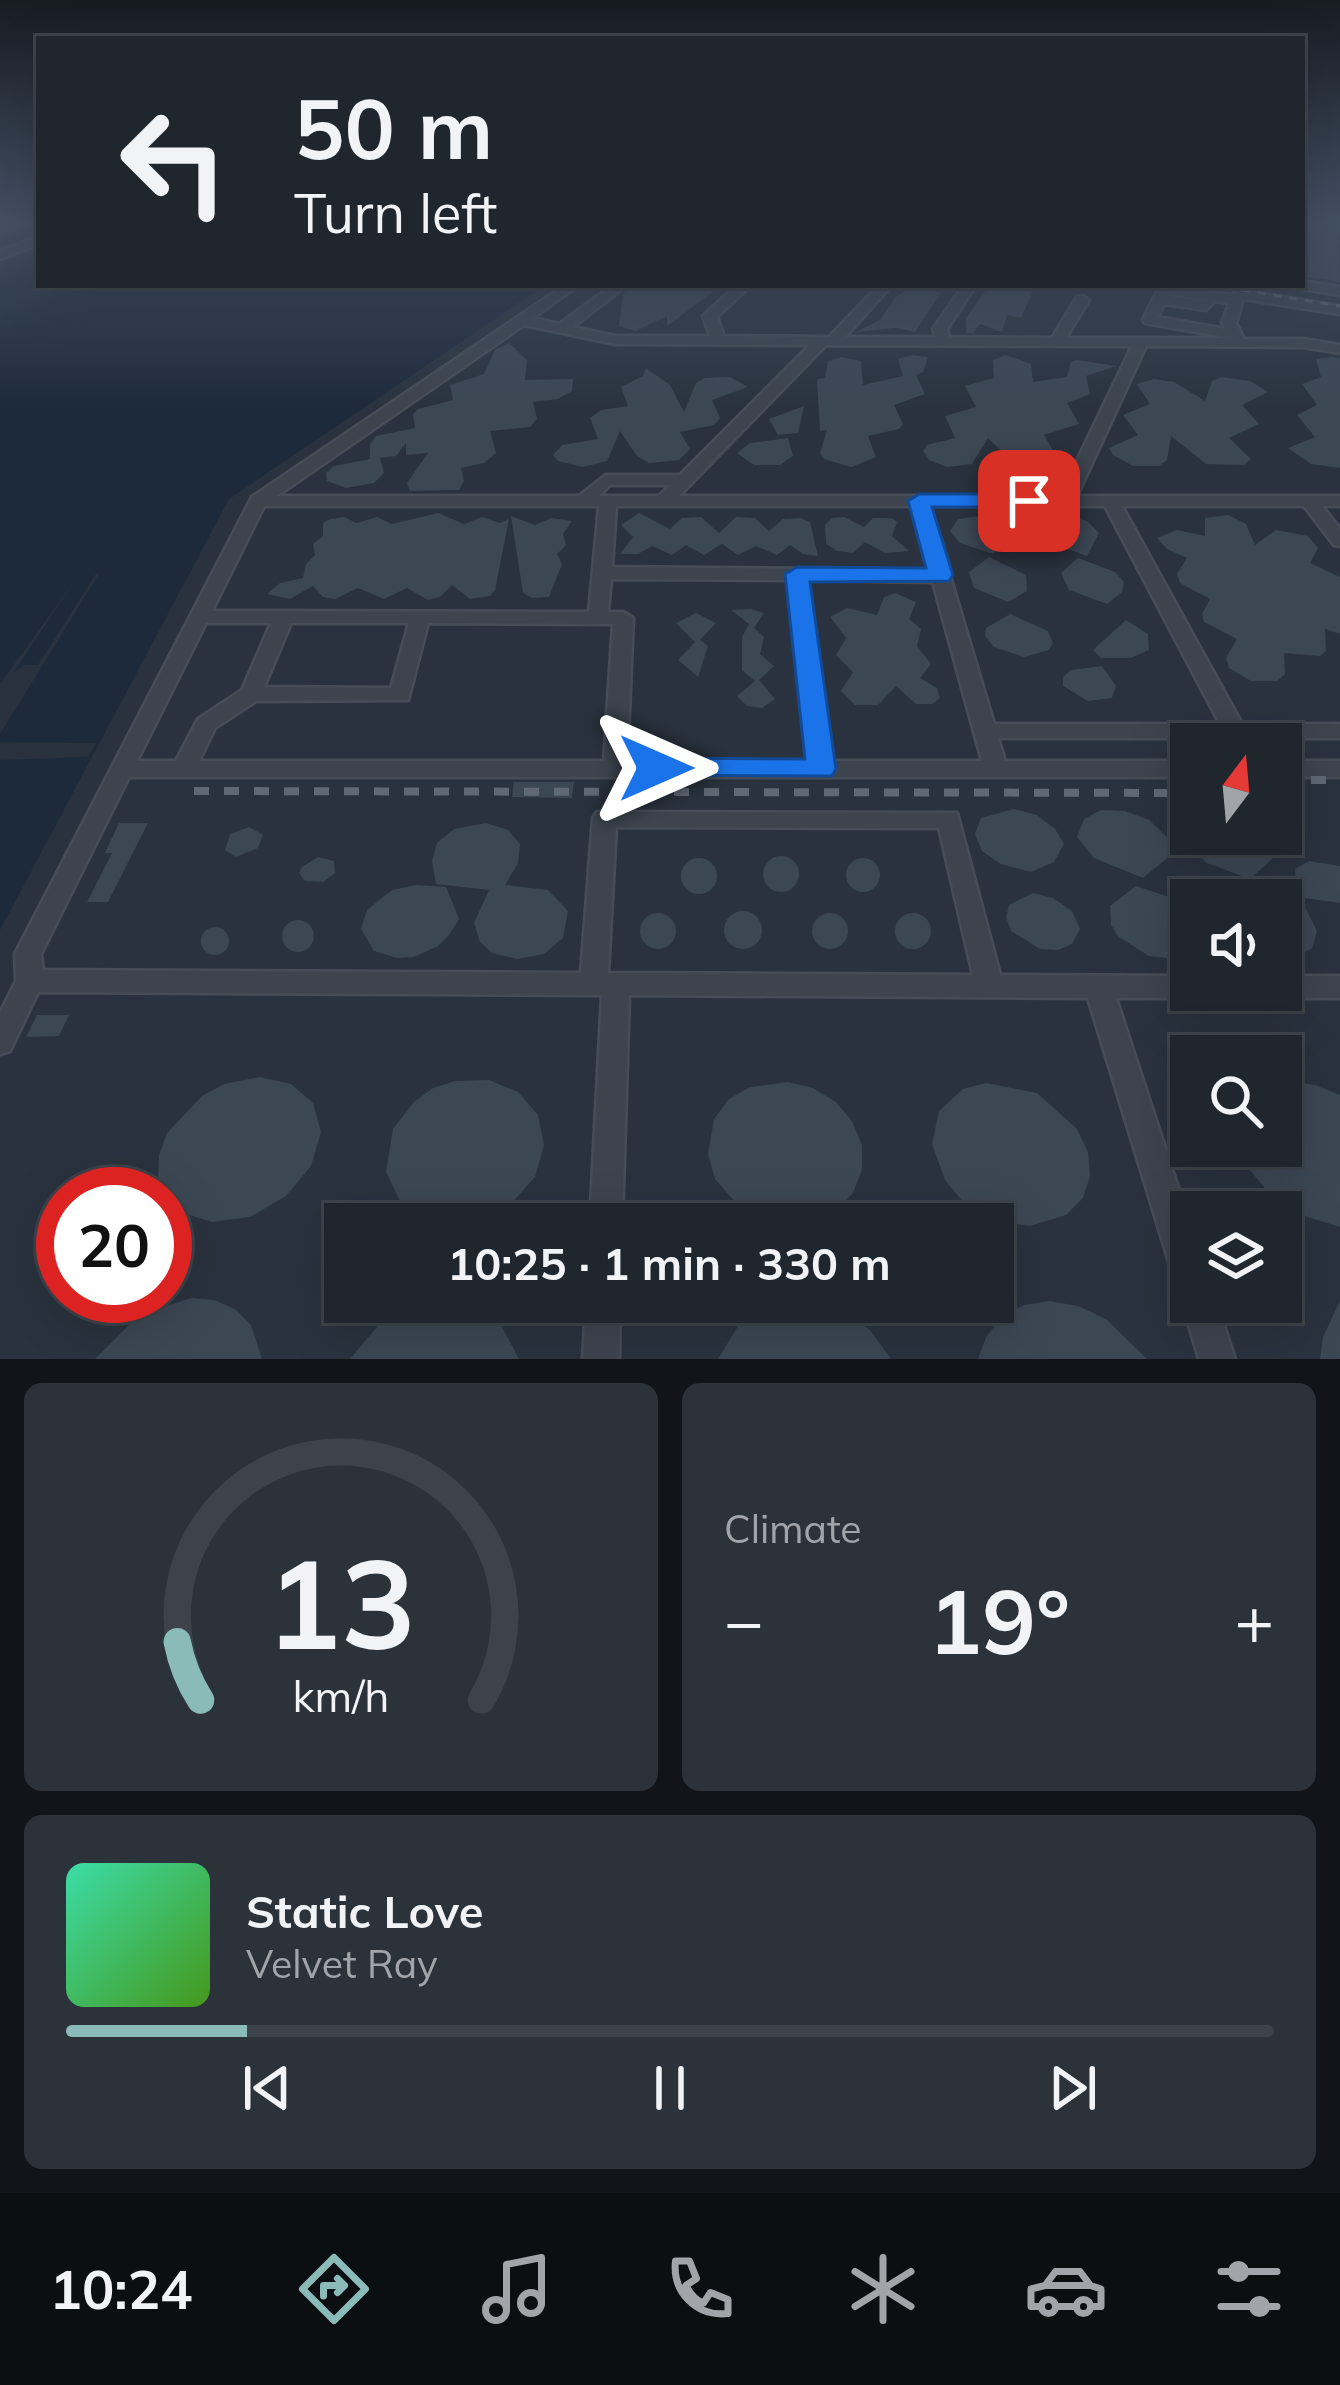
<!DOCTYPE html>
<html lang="en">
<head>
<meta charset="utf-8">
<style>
	body { margin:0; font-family:Mulish,sans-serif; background:#2c323a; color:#f1f3f6; height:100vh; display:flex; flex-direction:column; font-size:45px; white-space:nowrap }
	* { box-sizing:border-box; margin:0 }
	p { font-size:39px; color:#a1a5aa }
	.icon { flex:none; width:66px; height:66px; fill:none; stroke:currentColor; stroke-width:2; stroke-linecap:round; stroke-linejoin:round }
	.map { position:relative; height:1359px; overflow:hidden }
	.panel { display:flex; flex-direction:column; gap:24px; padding:24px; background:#111519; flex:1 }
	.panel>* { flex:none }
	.hud { position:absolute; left:36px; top:36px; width:1269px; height:252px; border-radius:0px; box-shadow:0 12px 48px #0002,0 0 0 3px #3c434a; background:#1f262e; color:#f1f3f6; overflow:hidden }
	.needle { width:78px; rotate:16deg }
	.tools { position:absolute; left:1170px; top:723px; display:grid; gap:24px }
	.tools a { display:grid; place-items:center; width:132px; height:132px; border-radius:0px; background:#1f262e; box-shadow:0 12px 48px #0002,0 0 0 3px #3c434a; font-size:60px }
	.speed { position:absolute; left:36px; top:1167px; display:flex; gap:24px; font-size:60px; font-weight:700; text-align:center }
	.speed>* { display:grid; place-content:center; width:156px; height:156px; border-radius:50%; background:#1f262e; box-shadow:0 12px 48px #0002,0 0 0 3px #3c434a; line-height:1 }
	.speed .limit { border:18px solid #d22; background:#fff; color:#111 }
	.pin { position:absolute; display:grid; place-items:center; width:102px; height:102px; color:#fff; margin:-51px; border-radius:24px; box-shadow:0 6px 18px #0006 }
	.me { position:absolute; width:132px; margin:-66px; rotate:90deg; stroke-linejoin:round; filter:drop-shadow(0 0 9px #0008) }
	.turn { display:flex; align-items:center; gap:42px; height:252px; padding:0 60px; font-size:54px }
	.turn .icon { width:156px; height:156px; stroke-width:2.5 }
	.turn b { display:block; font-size:84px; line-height:102px }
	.big { font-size:90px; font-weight:700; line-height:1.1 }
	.panel .widget { flex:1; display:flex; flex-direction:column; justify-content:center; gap:18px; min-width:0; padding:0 42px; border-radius:18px; background:#2c323a }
	.panel .dial { align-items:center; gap:0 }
	.dial svg { height:312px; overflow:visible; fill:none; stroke:#3c434a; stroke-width:7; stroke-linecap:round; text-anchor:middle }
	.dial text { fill:#f1f3f6; stroke:none }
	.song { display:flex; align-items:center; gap:36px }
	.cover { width:144px; height:144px; border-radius:18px; background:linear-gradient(135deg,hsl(160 70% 55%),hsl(100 70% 35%)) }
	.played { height:12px; border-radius:6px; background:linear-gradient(90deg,#8bbbb9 15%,#3c434a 15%) }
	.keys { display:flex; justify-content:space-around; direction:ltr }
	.heat { display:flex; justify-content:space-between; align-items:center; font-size:66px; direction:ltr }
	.panel .tiles { flex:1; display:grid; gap:24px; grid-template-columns:1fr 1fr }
	.widget:last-child { grid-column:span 2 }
	.trip { position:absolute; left:324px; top:1203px; width:690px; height:120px; border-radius:0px; background:#1f262e; box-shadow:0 12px 48px #0002,0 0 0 3px #3c434a; font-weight:700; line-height:120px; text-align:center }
	.tabs { display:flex; height:192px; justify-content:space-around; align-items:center; background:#0c0f12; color:#a1a5aa }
	.tabs .icon { width:84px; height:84px }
	.tabs .active { color:#8bbbb9 }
	.tabs b { font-size:54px; color:#f1f3f6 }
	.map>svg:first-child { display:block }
</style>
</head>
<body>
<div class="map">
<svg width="1340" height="1359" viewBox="0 0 1340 1359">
	<rect width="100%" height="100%" fill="#29323e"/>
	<path fill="#1d2a3b" d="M 39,250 L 39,285 L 545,285 L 229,499 L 0,930 L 0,266 Z"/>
	<g fill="#29323e">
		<path d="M 96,574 L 99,574 L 0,734 L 0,684 L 76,579 L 13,673 L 24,665 L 38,665 Z"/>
		<path d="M 0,742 L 96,743 L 88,757 L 0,760 Z"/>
	</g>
	<g fill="#3c4754">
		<path d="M 1302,220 L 1338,224 L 1340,282 L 1302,276 Z"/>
		<path d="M 631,285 L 722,285 L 667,326 L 667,316 L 636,331 L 619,326 L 623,294 Z"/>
		<path d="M 913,285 L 941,293 L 915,332 L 896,328 L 856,332 L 880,320 L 896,297 Z"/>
		<path d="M 990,285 L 1034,289 L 1021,318 L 1007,315 L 1002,332 L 980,324 L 973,333 L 966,333 L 966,318 Z"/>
		<path d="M 509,343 L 527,360 L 525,380 L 573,379 L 572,391 L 558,399 L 533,402 L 537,419 L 530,427 L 490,431 L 496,453 L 484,463 L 461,468 L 464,481 L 459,490 L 410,491 L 407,483 L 428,453 L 406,455 L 406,443 L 396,456 L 380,458 L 384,473 L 374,483 L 346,488 L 327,481 L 326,473 L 334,466 L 370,459 L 370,444 L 376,436 L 415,428 L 413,414 L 418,409 L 453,400 L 450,385 L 484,374 L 495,350 Z"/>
		<path d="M 912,355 L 928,357 L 923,372 L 916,375 L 925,394 L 894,405 L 903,424 L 899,429 L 868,436 L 876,457 L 851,467 L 824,459 L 820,453 L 827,430 L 820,431 L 817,379 L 825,378 L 828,361 L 842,357 L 861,361 L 863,385 L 903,376 L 898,359 Z"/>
		<path d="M 1006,355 L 1031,364 L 1033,382 L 1067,377 L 1071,362 L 1077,360 L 1116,366 L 1086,376 L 1090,394 L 1067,403 L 1079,424 L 1044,435 L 1057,457 L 1050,462 L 1032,465 L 1012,461 L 988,438 L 972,464 L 947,467 L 929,460 L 923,451 L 927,445 L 955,438 L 945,416 L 976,407 L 965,386 L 994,378 L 993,360 Z"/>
		<path d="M 1331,357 L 1340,358 L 1340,468 L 1311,464 L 1288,448 L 1315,437 L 1297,415 L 1317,405 L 1302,384 L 1321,377 L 1316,359 Z"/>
		<path d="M 646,368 L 670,385 L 684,412 L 696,383 L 704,378 L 730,377 L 748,387 L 712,400 L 720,418 L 714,425 L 680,432 L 690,449 L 679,460 L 649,463 L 637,456 L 620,431 L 607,461 L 583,467 L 558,461 L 553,455 L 562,445 L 598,439 L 590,418 L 601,410 L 628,406 L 621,387 L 643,376 Z"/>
		<path d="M 1222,377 L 1250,381 L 1268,392 L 1242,405 L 1259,424 L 1229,438 L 1251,459 L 1244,465 L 1206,464 L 1171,436 L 1167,460 L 1159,466 L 1133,466 L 1113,455 L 1109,448 L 1138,435 L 1123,415 L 1150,404 L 1137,384 L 1154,379 L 1174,382 L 1205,401 L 1212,381 Z"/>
		<path d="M 804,406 L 798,433 L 778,435 L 769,419 Z"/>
		<path d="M 788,438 L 793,456 L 780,465 L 754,465 L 737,453 L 750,443 Z"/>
		<path d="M 438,513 L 464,524 L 482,517 L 500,523 L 509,519 L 495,590 L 490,596 L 470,599 L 452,585 L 440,597 L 428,600 L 407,588 L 384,599 L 358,588 L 335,599 L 323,597 L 313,586 L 290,599 L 267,594 L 280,583 L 303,578 L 306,564 L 315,555 L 313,544 L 323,536 L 323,523 L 330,519 L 344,517 L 357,523 L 377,517 L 392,524 Z"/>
		<path d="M 639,513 L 670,529 L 682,518 L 701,517 L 719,533 L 736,517 L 755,518 L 769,531 L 783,519 L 801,518 L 810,522 L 818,556 L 803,554 L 790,545 L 777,555 L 756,546 L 738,555 L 722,544 L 704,555 L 686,545 L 672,555 L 652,546 L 638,554 L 620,554 L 633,537 L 621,525 Z"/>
		<path d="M 1228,515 L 1246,524 L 1255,545 L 1276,530 L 1308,536 L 1318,548 L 1310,563 L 1340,577 L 1340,634 L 1325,629 L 1326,651 L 1320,656 L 1284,653 L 1285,674 L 1277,681 L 1251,681 L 1229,668 L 1226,658 L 1237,639 L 1204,622 L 1202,614 L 1210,599 L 1180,583 L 1177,574 L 1187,558 L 1167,549 L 1157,538 L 1177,530 L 1205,536 L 1205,518 Z"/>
		<path d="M 511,516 L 535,525 L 551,518 L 572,521 L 563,534 L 566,545 L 557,554 L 562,564 L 549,597 L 532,598 L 523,593 Z"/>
		<path d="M 981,516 L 1001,522 L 1014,534 L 993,554 L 960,543 L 950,531 L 958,519 Z"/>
		<path d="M 1069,516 L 1087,521 L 1099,533 L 1087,556 L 1048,542 L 1035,530 L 1043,518 Z"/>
		<path d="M 844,517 L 864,527 L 873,518 L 891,518 L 897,522 L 892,536 L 909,551 L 885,553 L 865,542 L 853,553 L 837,551 L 826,544 L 825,525 L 832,518 Z"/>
		<path d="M 989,557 L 1026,575 L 1027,591 L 1008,602 L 974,588 L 969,572 Z"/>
		<path d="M 1078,558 L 1115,572 L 1124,582 L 1122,592 L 1107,604 L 1069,590 L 1061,573 Z"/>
		<path d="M 895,593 L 916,602 L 909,619 L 921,629 L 917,646 L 931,664 L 920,678 L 937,688 L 940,698 L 932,704 L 916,704 L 896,686 L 878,705 L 855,705 L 841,691 L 853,672 L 836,655 L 846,638 L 830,617 L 847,608 L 877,615 L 884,597 Z"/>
		<path d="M 751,609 L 764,613 L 754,628 L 764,637 L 760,654 L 774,666 L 759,680 L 775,699 L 762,708 L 747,706 L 737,696 L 755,681 L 742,670 L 742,637 L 749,624 L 731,610 Z"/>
		<path d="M 696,613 L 716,623 L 700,640 L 708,646 L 698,677 L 678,660 L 695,642 L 676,623 Z"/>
		<path d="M 1010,614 L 1048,631 L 1053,643 L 1049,650 L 1024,657 L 994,647 L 985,636 L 986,628 Z"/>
		<path d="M 1126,620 L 1148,634 L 1149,650 L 1131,658 L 1101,658 L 1093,650 Z"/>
		<path d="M 1102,666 L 1116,686 L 1112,698 L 1088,701 L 1063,686 L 1063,677 L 1071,670 Z"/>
		<path d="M 514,782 L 574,782 L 572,798 L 512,797 Z"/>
		<path d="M 1014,809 L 1037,815 L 1055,829 L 1064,844 L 1054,862 L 1031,872 L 1001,864 L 982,851 L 975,834 L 981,818 Z"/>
		<path d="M 1101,810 L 1125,811 L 1149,820 L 1172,842 L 1166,859 L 1143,878 L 1094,858 L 1077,837 L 1084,819 Z"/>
		<path d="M 119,823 L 148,823 L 108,902 L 87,902 L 112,853 L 105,853 Z"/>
		<path d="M 486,823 L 508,830 L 520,844 L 518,863 L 505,885 L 548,890 L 568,911 L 563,938 L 544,954 L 517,959 L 492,953 L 480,942 L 474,923 L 489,890 L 436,884 L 432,861 L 437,843 L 454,829 Z"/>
		<path d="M 249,827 L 263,835 L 258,848 L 236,857 L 225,850 L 230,834 Z"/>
		<path d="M 1176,834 L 1266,834 L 1273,858 L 1250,879 L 1207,863 Z"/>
		<circle cx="781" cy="874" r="18"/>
		<path d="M 318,857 L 334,861 L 335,873 L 323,882 L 305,881 L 299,873 L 302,867 Z"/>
		<circle cx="863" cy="875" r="17"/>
		<circle cx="699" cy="876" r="18"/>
		<path d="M 1309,861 L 1340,866 L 1340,903 L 1297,897 L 1295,869 Z"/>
		<path d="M 1240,881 L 1303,903 L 1317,931 L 1312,949 L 1281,959 L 1281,900 L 1221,900 Z"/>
		<path d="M 416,885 L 446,887 L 459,919 L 449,935 L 438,946 L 414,957 L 397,958 L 374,951 L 361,929 L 367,910 L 392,890 Z"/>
		<path d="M 1136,886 L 1172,898 L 1191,912 L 1191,954 L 1176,959 L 1149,956 L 1119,937 L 1111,925 L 1110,906 Z"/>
		<path d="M 1033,893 L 1053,898 L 1072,911 L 1080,929 L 1072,944 L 1058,950 L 1040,949 L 1011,931 L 1006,917 L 1009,905 Z"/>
		<circle cx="743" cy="930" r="19"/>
		<circle cx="913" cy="931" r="18"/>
		<circle cx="658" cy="931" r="18"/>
		<circle cx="830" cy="931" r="18"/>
		<circle cx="298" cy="936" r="16"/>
		<circle cx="215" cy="941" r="14"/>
		<path d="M 37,1015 L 69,1015 L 59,1036 L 26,1037 Z"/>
		<path d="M 260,1077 L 291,1084 L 313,1103 L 321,1132 L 311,1166 L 286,1196 L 250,1217 L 212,1222 L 179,1212 L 165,1197 L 158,1177 L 159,1155 L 167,1133 L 202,1096 L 224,1084 Z"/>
		<path d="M 489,1080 L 518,1092 L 538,1115 L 544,1145 L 535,1177 L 510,1205 L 476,1221 L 451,1224 L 417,1215 L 400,1201 L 386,1172 L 393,1129 L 414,1102 L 433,1088 L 455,1081 Z"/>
		<path d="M 1281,1080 L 1315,1085 L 1340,1095 L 1340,1227 L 1301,1215 L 1275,1200 L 1238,1156 L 1234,1146 L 1281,1146 Z"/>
		<path d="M 788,1082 L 813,1088 L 836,1102 L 852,1121 L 862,1145 L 862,1170 L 853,1193 L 835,1212 L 801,1224 L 768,1222 L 742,1210 L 715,1179 L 708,1154 L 714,1119 L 729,1099 L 750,1087 Z"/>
		<path d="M 986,1083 L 1037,1093 L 1077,1129 L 1088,1152 L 1090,1176 L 1083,1198 L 1066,1215 L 1030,1226 L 1002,1222 L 963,1202 L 945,1180 L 932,1144 L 939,1111 L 963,1089 Z"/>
		<path d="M 191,1298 L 214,1300 L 235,1309 L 251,1325 L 262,1359 L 95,1359 L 139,1315 Z"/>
		<path d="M 1050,1301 L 1078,1306 L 1106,1319 L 1147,1359 L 978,1359 L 986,1337 L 1002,1317 L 1024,1305 Z"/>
		<path d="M 1340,1301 L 1340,1359 L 1320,1359 L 1323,1337 Z"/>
		<path d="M 421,1302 L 462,1302 L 482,1311 L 502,1327 L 519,1359 L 350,1359 L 382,1321 Z"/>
		<path d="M 776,1302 L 836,1306 L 870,1330 L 891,1359 L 718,1359 L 740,1323 Z"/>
	</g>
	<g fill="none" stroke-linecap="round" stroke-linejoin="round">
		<g stroke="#464d57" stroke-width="5">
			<g id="minor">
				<path d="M 22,220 L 39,223 L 0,232 L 0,226 Z"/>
				<path d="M 39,236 L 39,244 L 0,259 L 0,251 Z"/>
				<path d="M 1302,281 L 1340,287 L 1340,295 L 1297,288 L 1296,285 L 1302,285 Z"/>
				<path d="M 565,285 L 579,285 L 533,318 L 559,324 L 613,285 L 627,285 L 573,327 L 615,336 L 710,336 L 703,316 L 737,285 L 751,285 L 717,317 L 724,336 L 829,337 L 879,285 L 892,285 L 845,337 L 936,337 L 933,329 L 964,285 L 976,285 L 947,329 L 949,337 L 1052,338 L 1077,297 L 1082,296 L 1089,300 L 1066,338 L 1230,338 L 1145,323 L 1143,320 L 1158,289 L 1164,285 L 1231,295 L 1238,290 L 1340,306 L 1340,314 L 1243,299 L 1236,323 L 1244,339 L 1303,339 L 1340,345 L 1340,353 L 1303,347 L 1146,346 L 1077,496 L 1340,496 L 1340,506 L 1322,506 L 1340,529 L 1340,546 L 1334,545 L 1304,506 L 1122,506 L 1242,724 L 1340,724 L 1340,738 L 998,738 L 1005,761 L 1191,761 L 1191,777 L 129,777 L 41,954 L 43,970 L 581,973 L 593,818 L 597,812 L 957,813 L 1000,975 L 1191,976 L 1191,990 L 1203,990 L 1201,995 L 1191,998 L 1116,998 L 1191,1227 L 1191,1302 L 1216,1302 L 1235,1359 L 1199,1359 L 1182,1302 L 1186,1293 L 1179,1290 L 1174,1278 L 1088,998 L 629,995 L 622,1224 L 590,1224 L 602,995 L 38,992 L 10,1051 L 0,1054 L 0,1013 L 16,981 L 15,954 L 252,497 ZM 1169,294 L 1202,299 L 1201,301 L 1168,296 ZM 1215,301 L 1229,303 L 1222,323 L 1225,329 L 1158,317 L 1164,304 L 1206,310 ZM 524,325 L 615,344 L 810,345 L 680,475 L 606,475 L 579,496 L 277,496 ZM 826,345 L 1132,346 L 1060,496 L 679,496 ZM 610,485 L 670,485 L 659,496 L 599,496 ZM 264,506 L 599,506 L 589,612 L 212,611 ZM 616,506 L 912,506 L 930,570 L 612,567 ZM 929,506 L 1105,506 L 1220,724 L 994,724 ZM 611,579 L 788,580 L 809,761 L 627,761 L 633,618 L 623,612 L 608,612 ZM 807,580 L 933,582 L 982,761 L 831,761 ZM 206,623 L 271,623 L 242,690 L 198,719 L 176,761 L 137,761 ZM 291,623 L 409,623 L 391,688 L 264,687 ZM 428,623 L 613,624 L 604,761 L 199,761 L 215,728 L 256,701 L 408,700 ZM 616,827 L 939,828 L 973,975 L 608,973 Z"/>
				<rect x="1281" y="761" width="59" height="16"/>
				<path d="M 1281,976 L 1340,976 L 1340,998 L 1281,998 L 1271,995 L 1269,990 L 1281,990 Z"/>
				<path d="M 586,1302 L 620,1302 L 619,1359 L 583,1359 Z"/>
			</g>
		</g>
		<use href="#minor" fill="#3d444e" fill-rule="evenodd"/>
		<path stroke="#5f6874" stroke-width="3" stroke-dasharray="8 8" stroke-linecap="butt" d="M 1210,285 L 1340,306"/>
		<g stroke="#5f6874" stroke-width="8" stroke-dasharray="15 15" stroke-linecap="butt">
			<path d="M 1281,780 L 1340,780"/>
			<path d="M 194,791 L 1191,793"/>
		</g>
	</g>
	<linearGradient id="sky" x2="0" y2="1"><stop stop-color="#171c22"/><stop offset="0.54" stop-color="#434f63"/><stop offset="1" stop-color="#434f63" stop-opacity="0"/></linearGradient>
	<rect width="1340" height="410" fill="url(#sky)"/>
	<path fill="#1a73e8" stroke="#114b97" stroke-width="3" d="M 919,494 L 1029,494 L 1041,501 L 1029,507 L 932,507 L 953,575 L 949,581 L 810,582 L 836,769 L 832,776 L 645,775 L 641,768 L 645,761 L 656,758 L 805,759 L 785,574 L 797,567 L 926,568 L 908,501 Z"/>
</svg>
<div class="tools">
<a><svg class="needle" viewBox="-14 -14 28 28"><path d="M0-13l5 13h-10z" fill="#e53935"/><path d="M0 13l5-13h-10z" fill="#a1a5aa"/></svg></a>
<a><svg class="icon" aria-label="sound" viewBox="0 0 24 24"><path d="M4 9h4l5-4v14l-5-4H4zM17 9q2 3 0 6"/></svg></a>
<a><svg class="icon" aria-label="search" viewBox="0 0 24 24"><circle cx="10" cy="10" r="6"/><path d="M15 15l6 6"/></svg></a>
<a><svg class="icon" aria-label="layers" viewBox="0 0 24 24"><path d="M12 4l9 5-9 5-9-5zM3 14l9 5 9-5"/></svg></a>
</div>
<div class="speed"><div class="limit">20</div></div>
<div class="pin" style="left:1029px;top:501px;background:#d93025"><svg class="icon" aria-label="arrive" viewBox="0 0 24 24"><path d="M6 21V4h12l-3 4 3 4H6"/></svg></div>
<svg class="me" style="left:656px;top:768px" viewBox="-20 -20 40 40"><path d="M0-17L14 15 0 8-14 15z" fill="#1a73e8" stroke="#fff" stroke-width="4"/></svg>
<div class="trip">10:25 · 1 min · 330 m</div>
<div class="hud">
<div class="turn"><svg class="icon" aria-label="left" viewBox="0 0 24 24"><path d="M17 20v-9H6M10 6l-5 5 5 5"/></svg><div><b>50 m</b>Turn left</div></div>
</div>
</div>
<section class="panel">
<div class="tiles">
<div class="widget dial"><svg viewBox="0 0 100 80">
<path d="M14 69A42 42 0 1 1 86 69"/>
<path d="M14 69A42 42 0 0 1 8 54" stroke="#8bbbb9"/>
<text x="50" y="56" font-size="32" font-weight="700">13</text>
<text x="50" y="72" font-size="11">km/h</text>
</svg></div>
<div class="widget"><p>Climate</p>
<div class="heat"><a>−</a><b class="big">19°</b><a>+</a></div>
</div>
<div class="widget">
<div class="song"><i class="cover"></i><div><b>Static Love</b><p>Velvet Ray</p></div></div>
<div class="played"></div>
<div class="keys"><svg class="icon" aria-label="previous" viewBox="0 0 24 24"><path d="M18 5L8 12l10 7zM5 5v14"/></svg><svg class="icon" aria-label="pause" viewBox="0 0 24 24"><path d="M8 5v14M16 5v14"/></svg><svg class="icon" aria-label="next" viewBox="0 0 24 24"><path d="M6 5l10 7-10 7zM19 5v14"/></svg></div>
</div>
</div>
</section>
<nav class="tabs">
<b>10:24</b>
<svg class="icon active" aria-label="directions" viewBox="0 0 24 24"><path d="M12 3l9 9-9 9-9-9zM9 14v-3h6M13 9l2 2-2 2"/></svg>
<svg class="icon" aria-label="music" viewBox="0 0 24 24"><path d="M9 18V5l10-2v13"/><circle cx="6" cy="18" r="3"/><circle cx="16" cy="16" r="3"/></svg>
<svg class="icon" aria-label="phone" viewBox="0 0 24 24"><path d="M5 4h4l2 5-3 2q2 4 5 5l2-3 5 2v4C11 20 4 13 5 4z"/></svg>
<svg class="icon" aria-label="climate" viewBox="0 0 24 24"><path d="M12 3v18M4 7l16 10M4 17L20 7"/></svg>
<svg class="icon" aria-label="car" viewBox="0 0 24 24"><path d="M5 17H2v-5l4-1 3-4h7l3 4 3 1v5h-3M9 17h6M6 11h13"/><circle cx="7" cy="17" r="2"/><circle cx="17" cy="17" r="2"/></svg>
<svg class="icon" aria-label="filters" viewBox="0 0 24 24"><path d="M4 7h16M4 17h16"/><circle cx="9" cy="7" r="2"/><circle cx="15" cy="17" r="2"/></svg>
</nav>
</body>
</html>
